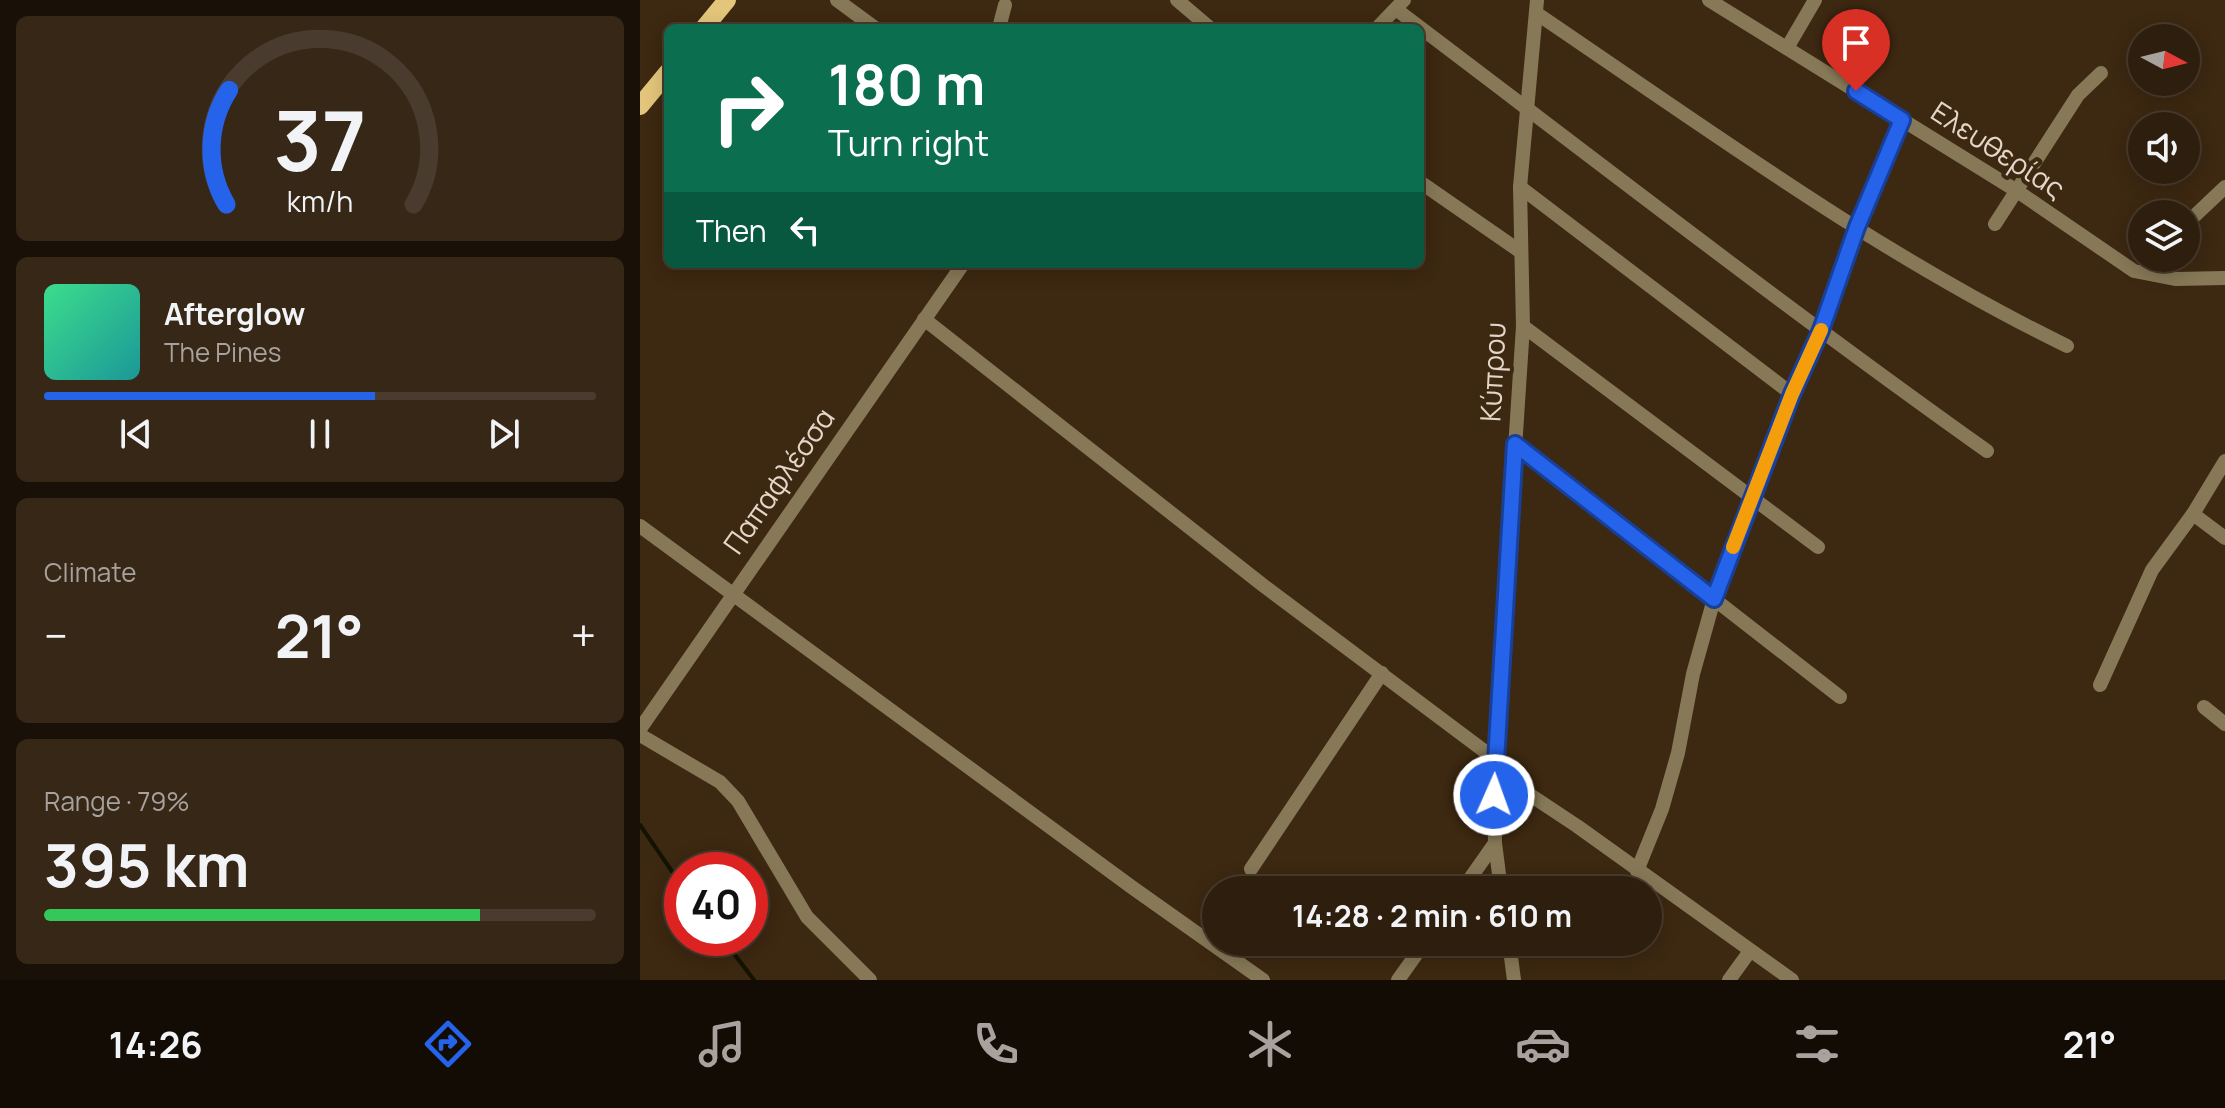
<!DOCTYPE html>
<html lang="en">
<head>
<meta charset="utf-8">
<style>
	body { margin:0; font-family:Manrope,sans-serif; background:#362716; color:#f1f3f6; height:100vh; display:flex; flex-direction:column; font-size:30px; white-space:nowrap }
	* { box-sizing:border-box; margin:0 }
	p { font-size:26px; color:#a7a29d }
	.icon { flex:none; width:44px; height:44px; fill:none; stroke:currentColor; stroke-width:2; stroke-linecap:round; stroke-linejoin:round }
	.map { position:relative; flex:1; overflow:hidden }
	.side { display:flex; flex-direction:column; gap:16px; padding:16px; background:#191007; width:640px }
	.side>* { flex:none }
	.top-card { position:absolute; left:24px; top:24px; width:760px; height:244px; border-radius:12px; box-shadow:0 4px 20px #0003,0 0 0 2px #493c2e; background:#0b6e4f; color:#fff; overflow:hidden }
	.needle { width:52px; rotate:97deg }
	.controls { position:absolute; left:1488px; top:24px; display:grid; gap:16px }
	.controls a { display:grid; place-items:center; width:72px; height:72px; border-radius:50%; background:#2e1e0d; box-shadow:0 4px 20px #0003,0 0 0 2px #493c2e; font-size:40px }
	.speed { position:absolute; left:24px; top:852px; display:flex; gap:16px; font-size:40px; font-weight:700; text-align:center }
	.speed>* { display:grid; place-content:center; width:104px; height:104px; border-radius:50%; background:#2e1e0d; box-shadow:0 4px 20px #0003,0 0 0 2px #493c2e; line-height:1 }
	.speed .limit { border:12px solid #d22; background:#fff; color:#111 }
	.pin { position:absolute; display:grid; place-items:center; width:68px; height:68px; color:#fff; margin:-82px -34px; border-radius:50% 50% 50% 0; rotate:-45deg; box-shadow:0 0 8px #0007 }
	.pin .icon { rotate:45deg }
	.me { position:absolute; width:88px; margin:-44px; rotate:2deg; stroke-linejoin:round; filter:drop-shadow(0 0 6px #0008) }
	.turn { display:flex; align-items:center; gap:28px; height:168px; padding:0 32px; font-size:36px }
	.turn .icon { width:104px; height:104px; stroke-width:2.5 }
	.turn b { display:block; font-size:56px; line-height:68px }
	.then { display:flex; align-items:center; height:76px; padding:0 32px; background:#0003; gap:16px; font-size:30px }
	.big { font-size:60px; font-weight:700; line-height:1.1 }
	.side .card { flex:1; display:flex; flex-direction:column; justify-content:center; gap:12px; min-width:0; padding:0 28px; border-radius:12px; background:#362716 }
	.side .dial { align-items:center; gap:0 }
	.dial svg { height:208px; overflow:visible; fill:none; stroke:#493c2e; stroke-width:7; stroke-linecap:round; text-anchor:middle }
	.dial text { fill:#f1f3f6; stroke:none }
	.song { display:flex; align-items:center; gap:24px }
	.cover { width:96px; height:96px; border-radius:12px; background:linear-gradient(135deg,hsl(150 70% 55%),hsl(180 70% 35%)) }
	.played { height:8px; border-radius:4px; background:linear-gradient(90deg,#2563eb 60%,#493c2e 60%) }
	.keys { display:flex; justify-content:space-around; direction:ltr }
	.heat { display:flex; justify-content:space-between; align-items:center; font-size:44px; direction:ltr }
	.charge { height:12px; border-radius:6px; background:linear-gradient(90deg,#34c759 79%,#493c2e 0) }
	.trip { position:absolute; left:562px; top:876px; width:460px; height:80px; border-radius:40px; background:#2e1e0d; box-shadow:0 4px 20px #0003,0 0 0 2px #493c2e; font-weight:700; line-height:80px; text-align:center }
	.menu { display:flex; height:128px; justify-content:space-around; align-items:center; background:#120c05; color:#a7a29d }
	.menu .icon { width:56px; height:56px }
	.menu .active { color:#2563eb }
	.menu b { font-size:36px; color:#f1f3f6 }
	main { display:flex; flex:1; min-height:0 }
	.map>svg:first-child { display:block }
</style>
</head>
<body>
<main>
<section class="side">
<div class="card dial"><svg viewBox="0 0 100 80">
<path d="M14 69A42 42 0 1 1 86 69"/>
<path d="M14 69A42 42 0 0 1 15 25" stroke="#2563eb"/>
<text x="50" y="56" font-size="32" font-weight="700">37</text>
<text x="50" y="72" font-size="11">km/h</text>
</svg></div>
<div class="card">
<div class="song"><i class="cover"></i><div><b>Afterglow</b><p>The Pines</p></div></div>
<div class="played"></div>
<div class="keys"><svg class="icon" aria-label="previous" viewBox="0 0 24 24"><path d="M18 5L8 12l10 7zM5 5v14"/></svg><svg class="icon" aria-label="pause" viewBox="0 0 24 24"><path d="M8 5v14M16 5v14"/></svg><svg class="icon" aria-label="next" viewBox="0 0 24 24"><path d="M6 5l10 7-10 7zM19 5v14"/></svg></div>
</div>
<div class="card"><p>Climate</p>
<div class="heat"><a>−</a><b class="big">21°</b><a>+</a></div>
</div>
<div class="card"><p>Range · 79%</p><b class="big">395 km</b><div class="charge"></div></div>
</section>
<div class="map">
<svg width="1585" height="980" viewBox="0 0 1585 980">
	<rect width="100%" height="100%" fill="#3d2811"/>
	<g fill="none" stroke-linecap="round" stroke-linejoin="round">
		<g stroke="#131300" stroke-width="4">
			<path d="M 0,825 L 42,886"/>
			<path d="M 82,938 L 114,980"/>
		</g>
		<g stroke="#877957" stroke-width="14">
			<path d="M 197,0 L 235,28"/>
			<path d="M 537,0 L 570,28"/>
			<path d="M 1069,0 L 1377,191 L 1494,271 L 1535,279 L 1585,278"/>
			<path d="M 757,10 C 953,158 1147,309 1347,451"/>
			<path d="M 896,13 C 1069,130 1240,255 1427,346"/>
			<path d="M 359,28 L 365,5"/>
			<path d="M 737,28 L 764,0"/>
			<path d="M 1147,48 L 1175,0"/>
			<path d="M 780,182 L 881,252"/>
			<path d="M 880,187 L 1152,394"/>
			<path d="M 1355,224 L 1438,95 L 1461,73"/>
			<path d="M 1546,224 L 1585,187"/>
			<path d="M 284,319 L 624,586 L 855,759"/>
			<path d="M 883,326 L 1178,547"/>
			<path d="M 875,444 L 1200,697"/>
			<path d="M 1553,514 L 1585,538"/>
			<path d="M 0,526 L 493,888 L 623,980"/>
			<path d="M 1460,685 L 1512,570 L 1553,514 L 1585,461"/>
			<path d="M 1564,707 L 1585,724"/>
			<path d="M 0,729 L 323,264"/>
			<path d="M 0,735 L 80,782 L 98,801 L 167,917 L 230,980"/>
			<path d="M 854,771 L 937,826 L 1152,980"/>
			<path d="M 611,869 L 742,673"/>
			<path d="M 997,871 L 1022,809 L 1038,753 L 1053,674 L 1074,599 L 1152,394 L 1181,330 L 1217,227 L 1262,120"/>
			<path d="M 822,890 L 855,843"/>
			<path d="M 861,890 L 855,843 L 854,771 L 883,326 L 880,187 L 897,0"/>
			<path d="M 869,942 L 874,980"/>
			<path d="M 758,980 L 785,942"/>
			<path d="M 1089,980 L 1110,951"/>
		</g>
		<g stroke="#e3c67b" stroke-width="18">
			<path d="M 64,28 L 87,0"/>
			<path d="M 0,106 L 28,72"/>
		</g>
	</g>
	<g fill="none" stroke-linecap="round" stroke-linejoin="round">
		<g stroke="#184099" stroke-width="20">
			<path id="route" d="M 854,795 L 875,444 L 1074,599 L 1152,394 L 1181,330 L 1217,227 L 1262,120 L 1216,91"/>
		</g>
		<use href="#route" stroke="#2563eb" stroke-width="14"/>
		<path stroke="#f59e0b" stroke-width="14" d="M 1093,547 L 1152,394 L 1181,330"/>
	</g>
	<g text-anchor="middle" stroke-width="8" stroke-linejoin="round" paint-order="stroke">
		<g font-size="28" fill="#e4d7c9" stroke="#3d2811">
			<text transform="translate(1358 150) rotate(33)" y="10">Ελευθερίας</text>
			<text transform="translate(853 372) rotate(-87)" y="10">Κύπρου</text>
			<text transform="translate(139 481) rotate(-55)" y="10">Παπαφλέσσα</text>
		</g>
	</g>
</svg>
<div class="controls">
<a><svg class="needle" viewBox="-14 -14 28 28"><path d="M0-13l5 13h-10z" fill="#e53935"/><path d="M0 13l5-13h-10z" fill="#a7a29d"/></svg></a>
<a><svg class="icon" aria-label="sound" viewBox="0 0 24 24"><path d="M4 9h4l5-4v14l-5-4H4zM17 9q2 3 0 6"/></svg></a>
<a><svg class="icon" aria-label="layers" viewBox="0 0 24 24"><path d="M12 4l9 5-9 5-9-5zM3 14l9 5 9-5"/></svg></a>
</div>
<div class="speed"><div class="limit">40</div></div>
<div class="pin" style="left:1216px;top:91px;background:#d93025"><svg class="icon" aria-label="arrive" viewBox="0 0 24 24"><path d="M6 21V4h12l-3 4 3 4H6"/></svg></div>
<svg class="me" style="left:854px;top:795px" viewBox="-20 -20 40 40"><circle r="17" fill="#2563eb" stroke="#fff" stroke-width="3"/><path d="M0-11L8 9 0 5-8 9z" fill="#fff"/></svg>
<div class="trip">14:28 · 2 min · 610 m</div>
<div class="top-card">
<div class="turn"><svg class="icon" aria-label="right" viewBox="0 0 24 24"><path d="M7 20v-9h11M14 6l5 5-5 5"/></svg><div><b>180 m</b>Turn right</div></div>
<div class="then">Then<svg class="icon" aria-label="left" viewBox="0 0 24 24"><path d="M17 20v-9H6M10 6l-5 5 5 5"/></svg></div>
</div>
</div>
</main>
<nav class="menu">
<b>14:26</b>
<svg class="icon active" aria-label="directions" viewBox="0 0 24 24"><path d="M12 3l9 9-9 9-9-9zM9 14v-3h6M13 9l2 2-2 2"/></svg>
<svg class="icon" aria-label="music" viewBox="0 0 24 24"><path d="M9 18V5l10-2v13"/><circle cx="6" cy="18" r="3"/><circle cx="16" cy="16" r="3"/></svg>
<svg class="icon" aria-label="phone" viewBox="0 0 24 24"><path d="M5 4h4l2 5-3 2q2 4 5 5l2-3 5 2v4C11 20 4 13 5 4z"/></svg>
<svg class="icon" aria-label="climate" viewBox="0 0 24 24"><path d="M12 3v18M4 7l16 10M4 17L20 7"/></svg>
<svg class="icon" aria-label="car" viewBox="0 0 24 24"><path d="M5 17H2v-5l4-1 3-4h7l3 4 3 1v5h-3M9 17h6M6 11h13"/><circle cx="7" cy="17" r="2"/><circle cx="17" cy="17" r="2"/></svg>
<svg class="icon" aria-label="filters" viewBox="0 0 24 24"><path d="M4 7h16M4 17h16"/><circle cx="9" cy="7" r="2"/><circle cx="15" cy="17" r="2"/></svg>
<b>21°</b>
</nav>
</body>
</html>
